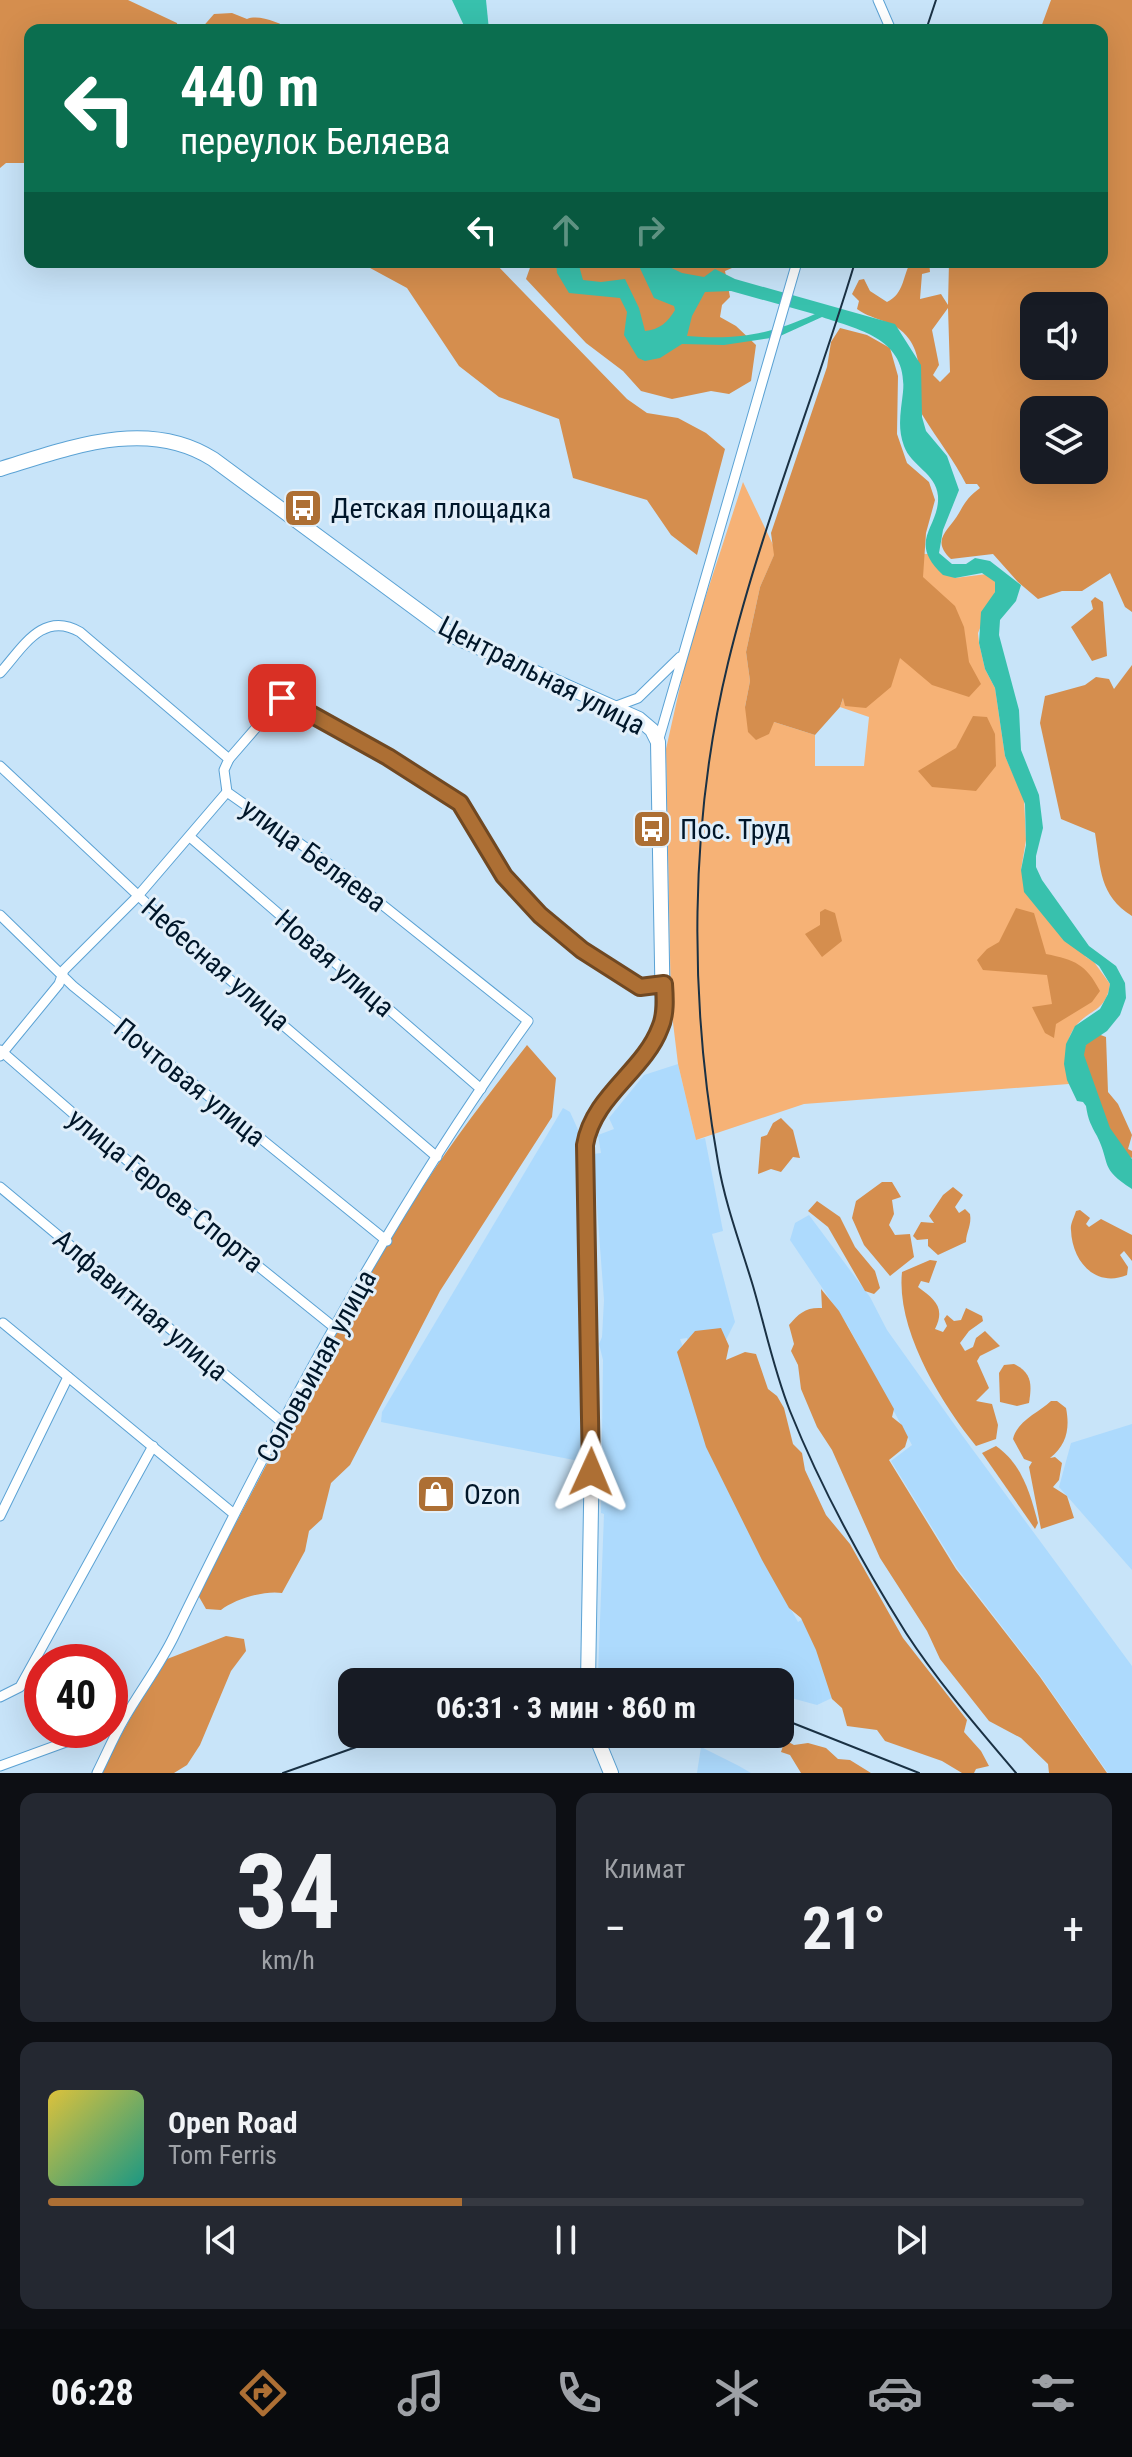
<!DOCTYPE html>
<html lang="ru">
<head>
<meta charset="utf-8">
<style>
	body { margin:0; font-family:"Roboto Condensed",sans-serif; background:#242831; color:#f1f3f6; height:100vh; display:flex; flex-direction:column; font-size:30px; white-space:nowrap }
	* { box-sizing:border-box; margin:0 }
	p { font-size:26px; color:#9ea1a6 }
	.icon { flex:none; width:44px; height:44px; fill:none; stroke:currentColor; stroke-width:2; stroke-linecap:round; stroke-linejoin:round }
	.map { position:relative; height:1773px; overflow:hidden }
	.sheet { display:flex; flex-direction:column; gap:20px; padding:20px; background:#0d0f14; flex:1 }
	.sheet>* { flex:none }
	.hud { position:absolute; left:24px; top:24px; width:1084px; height:244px; border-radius:16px; box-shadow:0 8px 32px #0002; background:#0b6e4f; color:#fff; overflow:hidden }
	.buttons { position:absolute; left:1020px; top:292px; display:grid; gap:16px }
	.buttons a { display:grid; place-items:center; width:88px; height:88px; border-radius:16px; background:#171b24; box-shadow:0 8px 32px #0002; font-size:40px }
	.speed { position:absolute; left:24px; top:1644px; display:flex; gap:16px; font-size:40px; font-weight:700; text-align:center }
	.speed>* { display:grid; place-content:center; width:104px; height:104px; border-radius:50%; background:#171b24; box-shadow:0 8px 32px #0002; line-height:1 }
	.speed .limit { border:12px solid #d22; background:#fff; color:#111 }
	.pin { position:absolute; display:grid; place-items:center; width:68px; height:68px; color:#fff; margin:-34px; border-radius:16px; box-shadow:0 4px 12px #0006 }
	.me { position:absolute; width:88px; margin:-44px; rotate:1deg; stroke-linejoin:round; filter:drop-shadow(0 0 6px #0008) }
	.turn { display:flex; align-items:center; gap:28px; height:168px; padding:0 24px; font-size:36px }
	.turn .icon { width:104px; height:104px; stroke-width:2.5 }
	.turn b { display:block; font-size:56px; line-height:68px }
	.lanes { display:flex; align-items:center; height:76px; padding:0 24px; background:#0003; justify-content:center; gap:40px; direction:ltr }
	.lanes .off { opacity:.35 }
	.big { font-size:60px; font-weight:700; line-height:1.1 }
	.sheet .widget { flex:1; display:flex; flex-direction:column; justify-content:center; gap:12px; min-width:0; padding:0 28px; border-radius:16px; background:#242831 }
	.sheet .dial { align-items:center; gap:0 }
	.dial b { font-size:104px; line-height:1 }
	.song { display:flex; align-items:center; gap:24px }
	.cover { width:96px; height:96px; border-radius:12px; background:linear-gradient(135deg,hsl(50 70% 55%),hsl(170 70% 35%)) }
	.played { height:8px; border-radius:4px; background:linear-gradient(90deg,#ad6f34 40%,#363941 40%) }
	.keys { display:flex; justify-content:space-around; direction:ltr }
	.heat { display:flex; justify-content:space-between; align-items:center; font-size:44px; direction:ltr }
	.sheet .tiles { flex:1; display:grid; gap:20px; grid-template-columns:1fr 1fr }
	.widget:last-child { grid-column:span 2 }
	.trip { position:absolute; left:338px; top:1668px; width:456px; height:80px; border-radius:16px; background:#171b24; box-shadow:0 8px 32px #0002; font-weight:700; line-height:80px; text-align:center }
	.dock { display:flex; height:128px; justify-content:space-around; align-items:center; background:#090b0e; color:#9ea1a6 }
	.dock .icon { width:56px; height:56px }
	.dock .active { color:#ad6f34 }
	.dock b { font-size:36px; color:#f1f3f6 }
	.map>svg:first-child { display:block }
</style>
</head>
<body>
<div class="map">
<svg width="1132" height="1773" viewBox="0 0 1132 1773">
	<rect width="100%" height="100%" fill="#c8e4f9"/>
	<g fill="#addafd">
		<path d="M 678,1064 L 696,1140 L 705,1138 L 723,1231 L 712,1234 L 735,1322 L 720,1352 L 694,1361 L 687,1338 L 680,1339 L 756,1546 L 798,1622 L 803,1619 L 813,1639 L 834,1697 L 817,1705 L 780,1695 L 780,1682 L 714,1682 L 598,1674 L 604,1514 L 601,1513 L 603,1360 L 599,1344 L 602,1337 L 604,1300 L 593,1154 L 601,1153 L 598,1135 L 614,1129 L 609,1118 L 644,1075 Z"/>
		<path d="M 563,1108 L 570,1112 L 580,1134 L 584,1462 L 381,1422 L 382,1412 Z"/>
		<path d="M 809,1215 L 870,1297 L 887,1330 L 959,1431 L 1132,1666 L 1132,1773 L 1108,1773 L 1041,1677 L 957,1568 L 891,1461 L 912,1445 L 848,1326 L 790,1240 L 795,1223 Z"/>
		<path d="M 1132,1424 L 1132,1570 L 1059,1487 L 1071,1443 Z"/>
		<path d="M 701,1747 L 739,1766 L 751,1773 L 697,1773 Z"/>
	</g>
	<path fill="#f6b276" d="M 743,482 L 776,551 L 760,587 L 746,652 L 750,681 L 745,707 L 774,722 L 815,735 L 815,766 L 864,766 L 869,717 L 840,707 L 849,681 L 818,619 L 797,605 L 790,588 L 790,550 L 928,554 L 933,563 L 955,578 L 987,574 L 995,582 L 995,592 L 978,633 L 979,643 L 985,669 L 995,688 L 1005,756 L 1024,799 L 1026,840 L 1021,870 L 1086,957 L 1094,962 L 1110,984 C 1106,1013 1088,1009 1075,1027 C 1062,1045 1066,1064 1069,1084 L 804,1104 L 696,1140 L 678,1064 L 671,1006 L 666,749 L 688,651 Z"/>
	<g fill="#d58e4e" fill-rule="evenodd">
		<path d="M 0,0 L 128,0 L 177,23 L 178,30 L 30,30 L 30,163 L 6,163 L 0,168 Z"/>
		<path d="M 1051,0 L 1132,0 L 1132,612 L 1125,607 L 1110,573 L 1082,591 L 1062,591 L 1038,599 L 1018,582 L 993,554 L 951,559 C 930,539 949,531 959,513 C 965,502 969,496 980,488 L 977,484 L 966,484 C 954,460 937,439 923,416 C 915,403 927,363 909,339 C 895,319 875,322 857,309 L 859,301 L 852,294 L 859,280 L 864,279 L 870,291 L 887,302 C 905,293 902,276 911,262 L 929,262 L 930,272 L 922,274 L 920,299 L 941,294 L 948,305 L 949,262 L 1102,262 L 1102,30 L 1040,30 ZM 1034,306 L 1094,306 L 1094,366 L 1034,366 ZM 948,308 L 950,372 L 940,382 L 933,375 L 939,365 L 932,330 ZM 1034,410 L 1094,410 L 1094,470 L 1034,470 Z"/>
		<path d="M 232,13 L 247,19 C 259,14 281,23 291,30 L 200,30 L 214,14 Z"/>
		<path d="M 359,262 L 494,262 L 627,399 L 647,413 L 678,418 L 706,433 L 725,449 L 697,555 L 671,535 L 647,500 L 573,478 L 559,419 L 499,397 L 459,366 L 407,288 Z"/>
		<path d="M 532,262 L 734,262 L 732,268 L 725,271 L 730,297 L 722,305 L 720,317 L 736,326 L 756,345 L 751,381 L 729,394 L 711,391 L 672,399 L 641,391 L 623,371 L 586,343 L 526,279 Z"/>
		<path d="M 840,328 L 867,335 L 890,348 L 898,376 L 897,434 L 907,463 L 929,482 L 935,500 L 926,533 L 923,577 L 955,606 L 964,627 L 969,662 L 981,684 L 969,697 L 932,685 L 900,658 L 891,687 L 866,708 L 845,706 L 843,698 L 840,707 L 815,735 L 774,722 L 769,734 L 756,740 L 748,732 L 745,707 L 750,681 L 746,652 L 760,587 L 774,555 L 771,533 L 827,367 L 831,342 Z"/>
		<path d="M 1095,597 L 1103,602 L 1107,656 L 1092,661 L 1071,627 L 1093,609 L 1091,601 Z"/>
		<path d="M 1132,665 L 1132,916 C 1099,895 1101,869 1095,833 L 1061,819 L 1040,723 L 1045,696 L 1085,685 L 1096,677 L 1109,679 L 1114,689 Z"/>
		<path d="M 973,716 L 987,717 L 995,734 L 996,766 L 976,791 L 932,787 L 918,771 L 956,748 Z"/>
		<path d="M 1016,908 L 1034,913 L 1046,954 C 1075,960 1086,964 1100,991 L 1092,1002 L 1056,1024 L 1054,1038 L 1045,1033 L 1032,1007 L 1052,1004 L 1047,975 L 983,970 L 977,960 L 987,949 L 999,942 Z"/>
		<path d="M 825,909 L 835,913 L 842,941 L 822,957 L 805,934 L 820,925 L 820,912 Z"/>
		<path d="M 1098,1034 L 1106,1037 L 1108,1092 L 1118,1104 L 1132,1135 L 1128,1149 L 1132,1151 L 1132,1158 C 1110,1147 1080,1080 1082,1056 C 1082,1051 1087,1043 1089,1038 Z"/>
		<path d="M 527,1045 L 556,1078 L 552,1117 L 440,1291 L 350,1465 L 331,1483 L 322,1519 L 309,1531 L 305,1551 L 282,1593 C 265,1590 235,1599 221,1610 L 206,1609 L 198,1595 C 268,1464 334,1328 413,1202 C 448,1147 487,1096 527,1045 Z"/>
		<path d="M 781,1118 L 793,1130 L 800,1158 L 793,1157 L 781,1172 L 771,1169 L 758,1174 L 761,1137 L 767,1135 L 773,1123 Z"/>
		<path d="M 882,1182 L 892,1182 L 901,1197 L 892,1200 L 894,1214 L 889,1225 L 895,1235 L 910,1234 L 914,1257 L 890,1276 L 864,1245 L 852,1218 L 856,1201 Z"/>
		<path d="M 953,1187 L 963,1195 L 955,1207 L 959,1213 L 965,1209 L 970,1214 C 972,1225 966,1232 966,1242 L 938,1255 L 928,1246 L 928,1239 L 917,1240 L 913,1236 L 921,1222 L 934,1223 L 929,1216 L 943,1195 Z"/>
		<path d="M 817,1201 L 840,1217 L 855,1247 L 875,1271 L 880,1288 L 874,1294 L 865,1291 L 828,1227 L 808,1211 Z"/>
		<path d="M 1080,1210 L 1090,1218 L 1086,1224 L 1089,1227 L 1101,1219 L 1132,1235 L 1132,1261 L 1124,1251 L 1120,1255 L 1128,1267 L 1127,1275 C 1096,1288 1072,1262 1071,1230 C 1070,1224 1074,1218 1076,1211 Z"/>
		<path d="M 930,1260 L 937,1261 L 929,1283 L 921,1281 L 918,1287 C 934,1299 946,1307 935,1329 L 943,1332 L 947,1326 L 944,1319 L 947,1315 L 954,1321 L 961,1320 L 966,1308 L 982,1316 L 983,1321 L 969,1331 L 960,1343 L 965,1351 L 973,1347 L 976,1338 L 985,1331 L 1000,1346 L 980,1356 L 977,1361 L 989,1388 L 976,1401 L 992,1404 L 998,1425 L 996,1439 L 976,1446 C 941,1403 896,1330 902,1272 Z"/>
		<path d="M 821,1289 L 839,1311 L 894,1409 L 892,1417 L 902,1425 L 908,1437 L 905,1447 L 889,1460 L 956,1569 L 1040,1677 L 1107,1773 L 1049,1773 L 1048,1764 L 1021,1738 L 989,1721 L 940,1659 L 927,1631 L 880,1558 L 832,1450 L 817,1427 L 801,1389 L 798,1365 L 791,1351 L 794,1344 L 789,1325 C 799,1313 806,1307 822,1308 Z"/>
		<path d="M 721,1328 L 729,1346 L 726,1360 L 745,1352 L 756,1354 L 768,1389 L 777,1396 L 784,1408 L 793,1444 L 802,1453 L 805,1470 L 826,1515 L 850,1544 L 903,1638 L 967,1720 L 964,1732 L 981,1751 L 989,1766 L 976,1769 L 974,1773 L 962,1773 L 942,1761 L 885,1741 L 877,1730 L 847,1726 L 842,1708 L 832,1699 L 816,1650 L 801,1618 L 789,1608 L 762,1560 L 706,1447 L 677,1352 L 695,1331 Z"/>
		<path d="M 1014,1364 C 1032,1373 1032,1384 1029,1403 L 1017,1406 L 1000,1402 L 999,1373 L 1004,1365 Z"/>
		<path d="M 1051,1401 L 1057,1401 L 1066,1408 C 1070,1428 1067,1445 1050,1458 L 1055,1457 L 1062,1463 L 1059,1480 L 1053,1487 L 1067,1496 L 1074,1518 L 1041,1529 L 1029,1467 L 1032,1462 L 1024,1459 L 1013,1439 C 1017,1421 1038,1413 1051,1401 Z"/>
		<path d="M 996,1446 C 1022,1464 1030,1493 1038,1523 L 1035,1529 L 982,1453 Z"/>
		<path d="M 226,1636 L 244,1639 L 246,1651 L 231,1671 L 200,1745 L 187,1765 L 174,1773 L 100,1773 L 162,1661 Z"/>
		<path d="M 785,1740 L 794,1745 L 808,1743 L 826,1748 L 838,1759 L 850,1760 L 871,1773 L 801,1773 L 790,1755 L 781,1752 Z"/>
	</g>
	<g fill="#38c1ad" fill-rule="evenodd">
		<path d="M 452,0 L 486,0 L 489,30 L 466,30 Z"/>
		<path d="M 556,262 L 578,262 L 583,280 L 601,282 L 625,279 L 639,308 L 645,331 C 659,330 668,322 675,310 L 674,306 L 654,298 L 637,262 L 659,262 L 682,273 L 704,277 L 715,269 L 735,279 L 895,324 L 921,365 L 922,417 L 926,431 L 947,456 L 959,490 L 943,530 L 939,553 L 952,564 L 966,564 L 975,558 L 990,561 L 1021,585 L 1016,601 L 1000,620 L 999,635 L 1019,710 L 1021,750 L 1039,795 L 1043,828 L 1036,856 L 1036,867 L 1042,880 L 1089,946 L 1116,966 L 1125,983 L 1126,998 L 1120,1015 L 1107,1031 L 1086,1045 L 1084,1055 L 1110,1128 L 1132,1159 L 1132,1189 C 1099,1168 1111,1164 1097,1136 C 1091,1125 1088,1120 1086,1106 L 1083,1102 L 1077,1101 L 1067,1080 L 1064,1064 L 1066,1044 L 1075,1026 L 1100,1009 L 1108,994 L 1110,984 L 1099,966 L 1064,941 L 1024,892 L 1021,870 L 1026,845 L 1025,804 L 1005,756 L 995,688 L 985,669 L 979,643 L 981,612 L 995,592 L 995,582 L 982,573 L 955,578 L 943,575 C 906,540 940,528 938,496 C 936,473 911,466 904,446 C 897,427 901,411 903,392 C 908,339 860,330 822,317 L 778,337 L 724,345 L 682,344 L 660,358 L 645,361 L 638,358 L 624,335 L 627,312 L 620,298 L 569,293 L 557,273 ZM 731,291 L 814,314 L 815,314 C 768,335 738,340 687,336 L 692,316 L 705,292 Z"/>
	</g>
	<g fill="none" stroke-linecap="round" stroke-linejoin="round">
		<g stroke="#5ba2d4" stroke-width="11">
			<g id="street">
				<path d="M 878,0 L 891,30"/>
				<path d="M 0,673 C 22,649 42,610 80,632 L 229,759 L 224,770 L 227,792 L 350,879 L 528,1021 C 390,1212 277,1424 174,1636 C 160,1665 140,1691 124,1719 C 114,1736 106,1755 97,1773"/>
				<path d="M 614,707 L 638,698 L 680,657"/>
				<path d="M 658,742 L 797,262"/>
				<path d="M 229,759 L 282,698 L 288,699 L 388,757 L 460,803 L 504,876 L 540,915 L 582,950 L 640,987 L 664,984"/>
				<path d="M 0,766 L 207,960 L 437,1157"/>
				<path d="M 190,837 L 481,1089"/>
				<path d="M 0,915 L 73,986 L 387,1241"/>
				<path d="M 0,1050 L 129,1162 L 335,1328"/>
				<path d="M 0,1056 L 59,984 L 64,970 L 137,897 L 227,792"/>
				<path d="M 0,1187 L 283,1423"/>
				<path d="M 3,1323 L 234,1514"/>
				<path d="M 0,1516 L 68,1377"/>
				<path d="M 0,1697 L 20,1687 L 153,1446"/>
				<path d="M 0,1766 L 99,1730"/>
			</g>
		</g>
		<g stroke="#5ba2d4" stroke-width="16">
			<g id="secondary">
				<path d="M 0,469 C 69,448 147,417 213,459 L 453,636 L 639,719 L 652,730 L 658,742 L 663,1018 C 650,1066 594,1094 585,1145 L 592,1449 L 588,1682"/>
				<path d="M 595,1734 L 611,1773"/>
			</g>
		</g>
		<use href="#street" stroke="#fff" stroke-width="9"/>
		<use href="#secondary" stroke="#fff" stroke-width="14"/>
		<g stroke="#1a3144" stroke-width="2">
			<path d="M 926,30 L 936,0"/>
			<path d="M 855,262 C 815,396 761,527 728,663 C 689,824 689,1000 718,1162 C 725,1204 741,1246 753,1286 C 765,1327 774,1371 790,1411 C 821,1488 862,1563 906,1633 C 938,1682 978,1728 1016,1773"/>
			<path d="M 780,1718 L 919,1773"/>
			<path d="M 283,1773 L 393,1734"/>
		</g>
	</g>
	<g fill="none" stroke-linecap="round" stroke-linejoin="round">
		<g stroke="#704822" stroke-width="20">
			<path id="route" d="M 282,698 L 388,757 L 460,803 L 504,876 L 540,915 L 582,950 L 640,987 L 664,984 C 665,998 666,1015 660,1028 C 644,1071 593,1096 585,1145 L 591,1472"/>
		</g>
		<use href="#route" stroke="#ad6f34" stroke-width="14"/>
	</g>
	<defs>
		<g id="bus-square" transform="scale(2)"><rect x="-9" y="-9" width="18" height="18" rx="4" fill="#ad6f34" stroke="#e1effa"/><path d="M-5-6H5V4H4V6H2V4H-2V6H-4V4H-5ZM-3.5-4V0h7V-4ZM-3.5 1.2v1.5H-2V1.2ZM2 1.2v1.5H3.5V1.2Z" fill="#fff"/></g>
		<g id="shop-square" transform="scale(2)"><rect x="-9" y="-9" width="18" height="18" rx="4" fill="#ad6f34" stroke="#e1effa"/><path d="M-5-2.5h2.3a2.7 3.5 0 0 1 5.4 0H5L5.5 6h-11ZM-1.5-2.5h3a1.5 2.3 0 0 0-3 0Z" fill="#fff"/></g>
	</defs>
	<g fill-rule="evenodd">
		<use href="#bus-square" x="303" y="508"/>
		<use href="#bus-square" x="652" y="829"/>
		<use href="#shop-square" x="436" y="1494"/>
	</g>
	<g text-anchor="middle" stroke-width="6" stroke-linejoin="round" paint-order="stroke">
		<g font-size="28" fill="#001629" stroke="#e1effa" text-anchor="start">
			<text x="331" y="518">Детская площадка</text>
			<text x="680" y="839">Пос. Труд</text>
			<text x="464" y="1504">Ozon</text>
		</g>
		<g font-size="28" fill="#001629" stroke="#e1effa">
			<text transform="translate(542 675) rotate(27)" y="10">Центральная улица</text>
			<text transform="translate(314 855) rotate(36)" y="10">улица Беляева</text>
			<text transform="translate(335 963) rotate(41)" y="10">Новая улица</text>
			<text transform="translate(216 964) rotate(41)" y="10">Небесная улица</text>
			<text transform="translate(190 1082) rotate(39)" y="10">Почтовая улица</text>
			<text transform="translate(166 1190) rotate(39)" y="10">улица Героев Спорта</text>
			<text transform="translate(141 1305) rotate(40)" y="10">Алфавитная улица</text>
			<text transform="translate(316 1366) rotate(-61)" y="10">Соловьиная улица</text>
		</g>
	</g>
</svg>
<div class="buttons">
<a><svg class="icon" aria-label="sound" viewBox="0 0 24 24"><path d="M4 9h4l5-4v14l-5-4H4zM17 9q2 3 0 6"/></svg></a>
<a><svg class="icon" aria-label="layers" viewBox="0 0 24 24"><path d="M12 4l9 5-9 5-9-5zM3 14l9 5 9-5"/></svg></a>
</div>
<div class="speed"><div class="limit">40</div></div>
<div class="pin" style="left:282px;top:698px;background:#d93025"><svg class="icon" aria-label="arrive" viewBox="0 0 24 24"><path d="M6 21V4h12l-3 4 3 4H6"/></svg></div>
<svg class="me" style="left:591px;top:1472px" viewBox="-20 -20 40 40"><path d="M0-17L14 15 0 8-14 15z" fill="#ad6f34" stroke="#fff" stroke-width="4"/></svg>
<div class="trip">06:31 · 3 мин · 860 m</div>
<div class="hud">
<div class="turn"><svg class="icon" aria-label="left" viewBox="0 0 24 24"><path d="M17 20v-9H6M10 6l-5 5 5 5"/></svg><div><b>440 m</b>переулок Беляева</div></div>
<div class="lanes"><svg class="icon" aria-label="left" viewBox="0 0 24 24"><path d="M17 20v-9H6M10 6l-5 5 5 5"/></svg><svg class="icon off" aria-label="ahead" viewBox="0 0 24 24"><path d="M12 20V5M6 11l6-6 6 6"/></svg><svg class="icon off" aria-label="right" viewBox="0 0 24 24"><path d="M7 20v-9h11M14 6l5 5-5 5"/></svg></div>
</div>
</div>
<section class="sheet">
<div class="tiles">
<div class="widget dial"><b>34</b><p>km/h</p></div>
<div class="widget"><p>Климат</p>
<div class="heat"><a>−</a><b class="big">21°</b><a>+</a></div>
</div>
<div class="widget">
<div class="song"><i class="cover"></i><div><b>Open Road</b><p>Tom Ferris</p></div></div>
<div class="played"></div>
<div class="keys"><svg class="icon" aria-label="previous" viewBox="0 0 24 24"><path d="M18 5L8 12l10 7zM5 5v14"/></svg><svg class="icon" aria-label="pause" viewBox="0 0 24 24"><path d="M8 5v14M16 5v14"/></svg><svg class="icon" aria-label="next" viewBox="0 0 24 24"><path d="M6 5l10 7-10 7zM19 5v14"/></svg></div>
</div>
</div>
</section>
<nav class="dock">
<b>06:28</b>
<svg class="icon active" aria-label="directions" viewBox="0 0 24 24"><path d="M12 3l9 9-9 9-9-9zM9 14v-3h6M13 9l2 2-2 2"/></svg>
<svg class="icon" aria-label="music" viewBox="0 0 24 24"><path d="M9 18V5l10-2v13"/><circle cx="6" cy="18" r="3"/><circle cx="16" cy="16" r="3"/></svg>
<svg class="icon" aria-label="phone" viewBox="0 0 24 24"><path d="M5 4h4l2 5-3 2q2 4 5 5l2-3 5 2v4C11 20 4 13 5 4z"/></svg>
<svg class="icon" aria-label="climate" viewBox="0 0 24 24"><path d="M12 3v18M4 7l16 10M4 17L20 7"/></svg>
<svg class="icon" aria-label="car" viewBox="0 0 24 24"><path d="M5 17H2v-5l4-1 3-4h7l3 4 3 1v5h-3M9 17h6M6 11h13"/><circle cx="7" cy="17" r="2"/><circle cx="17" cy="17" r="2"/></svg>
<svg class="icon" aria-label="filters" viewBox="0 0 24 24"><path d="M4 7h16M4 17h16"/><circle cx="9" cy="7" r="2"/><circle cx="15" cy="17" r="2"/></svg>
</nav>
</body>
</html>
